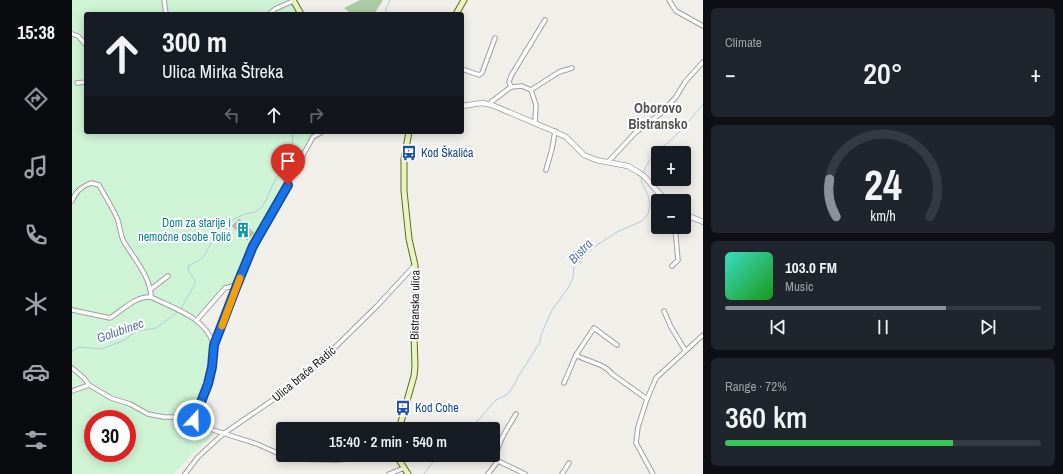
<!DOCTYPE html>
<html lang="en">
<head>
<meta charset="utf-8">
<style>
	body { margin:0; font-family:"Archivo Narrow",sans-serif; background:#20242c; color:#f1f3f6; height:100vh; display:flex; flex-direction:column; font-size:15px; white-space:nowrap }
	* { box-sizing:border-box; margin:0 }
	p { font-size:13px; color:#9ea1a6 }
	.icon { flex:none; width:22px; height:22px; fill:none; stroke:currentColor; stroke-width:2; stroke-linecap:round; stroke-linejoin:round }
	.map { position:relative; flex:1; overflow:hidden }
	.side { display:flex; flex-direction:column; gap:8px; padding:8px; background:#0d0f14; width:360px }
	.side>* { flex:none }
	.banner { position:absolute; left:12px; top:12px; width:380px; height:122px; border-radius:4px; box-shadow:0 2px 10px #0003; background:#171b24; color:#f1f3f6; overflow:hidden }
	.buttons { position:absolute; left:579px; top:146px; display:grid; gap:8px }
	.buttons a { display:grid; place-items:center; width:40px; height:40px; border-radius:4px; background:#171b24; box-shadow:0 2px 10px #0003; font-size:20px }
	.speed { position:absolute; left:12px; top:410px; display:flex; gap:8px; font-size:20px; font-weight:700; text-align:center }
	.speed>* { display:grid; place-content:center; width:52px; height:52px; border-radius:50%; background:#171b24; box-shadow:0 2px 10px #0003; line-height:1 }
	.speed .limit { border:6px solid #d22; background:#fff; color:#111 }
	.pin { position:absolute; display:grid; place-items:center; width:34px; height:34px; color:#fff; margin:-41px -17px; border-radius:50% 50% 50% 0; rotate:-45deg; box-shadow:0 0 4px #0007 }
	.pin .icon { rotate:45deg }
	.me { position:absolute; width:44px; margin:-22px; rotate:21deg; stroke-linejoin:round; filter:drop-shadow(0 0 3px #0008) }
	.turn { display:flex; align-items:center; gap:14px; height:84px; padding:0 12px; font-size:18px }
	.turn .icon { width:52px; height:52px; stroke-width:2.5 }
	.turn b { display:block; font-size:28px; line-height:34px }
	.lanes { display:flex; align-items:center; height:38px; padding:0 12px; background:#0003; justify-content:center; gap:20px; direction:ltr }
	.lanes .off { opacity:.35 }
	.big { font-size:30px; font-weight:600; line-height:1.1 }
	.side .card { flex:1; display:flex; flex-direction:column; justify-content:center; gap:6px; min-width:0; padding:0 14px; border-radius:6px; background:#20242c }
	.side .dial { align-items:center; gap:0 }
	.dial svg { height:104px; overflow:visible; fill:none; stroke:#363941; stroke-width:7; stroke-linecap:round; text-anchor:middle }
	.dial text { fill:#f1f3f6; stroke:none }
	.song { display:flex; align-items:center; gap:12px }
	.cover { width:48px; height:48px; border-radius:6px; background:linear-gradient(135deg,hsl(170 70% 55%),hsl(120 70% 35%)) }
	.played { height:4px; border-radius:2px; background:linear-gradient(90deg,#8c9099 70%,#363941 70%) }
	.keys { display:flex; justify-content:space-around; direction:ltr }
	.heat { display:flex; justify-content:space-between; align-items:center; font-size:22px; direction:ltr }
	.charge { height:6px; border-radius:3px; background:linear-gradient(90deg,#34c759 72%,#363941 0) }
	.trip { position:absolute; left:204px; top:422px; width:224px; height:40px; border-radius:4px; background:#171b24; box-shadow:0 2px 10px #0003; font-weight:600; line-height:40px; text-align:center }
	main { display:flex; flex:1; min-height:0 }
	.tabs { display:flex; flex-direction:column; width:72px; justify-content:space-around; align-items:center; background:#090b0e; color:#9ea1a6 }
	.tabs .icon { width:28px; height:28px }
	.tabs .on { color:#8c9099 }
	.tabs b { font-size:18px; color:#f1f3f6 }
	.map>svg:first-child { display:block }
</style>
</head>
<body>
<main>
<nav class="tabs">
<b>15:38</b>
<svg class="icon on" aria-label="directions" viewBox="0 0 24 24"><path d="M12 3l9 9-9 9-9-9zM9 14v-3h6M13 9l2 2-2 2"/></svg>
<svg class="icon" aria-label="music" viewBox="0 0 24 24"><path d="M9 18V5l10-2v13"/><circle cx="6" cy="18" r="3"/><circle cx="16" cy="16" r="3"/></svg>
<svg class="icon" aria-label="phone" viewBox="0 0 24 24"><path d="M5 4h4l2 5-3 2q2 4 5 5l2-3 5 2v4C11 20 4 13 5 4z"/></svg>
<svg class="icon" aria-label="climate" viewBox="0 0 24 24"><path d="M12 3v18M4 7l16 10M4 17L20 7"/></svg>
<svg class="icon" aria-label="car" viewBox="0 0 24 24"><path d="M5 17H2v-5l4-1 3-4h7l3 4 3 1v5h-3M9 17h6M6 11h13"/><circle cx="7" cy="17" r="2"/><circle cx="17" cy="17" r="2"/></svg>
<svg class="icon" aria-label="filters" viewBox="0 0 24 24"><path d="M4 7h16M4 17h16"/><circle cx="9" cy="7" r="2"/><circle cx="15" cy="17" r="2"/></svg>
</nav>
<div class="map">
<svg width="631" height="474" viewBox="0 0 631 474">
	<rect width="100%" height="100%" fill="#f1efea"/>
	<path fill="#abcba4" d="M 288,0 L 311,0 L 304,11 L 305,14 L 280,14 L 272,8 Z"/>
	<path fill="#cef4d5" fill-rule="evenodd" d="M 0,0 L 217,0 L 225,14 L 14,14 L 14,132 L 243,132 L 178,245 L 164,282 L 151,287 L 123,320 L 139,343 L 130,387 L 117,423 L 142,434 L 120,454 L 102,474 L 0,474 ZM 21,419 L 55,419 L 55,453 L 21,453 Z"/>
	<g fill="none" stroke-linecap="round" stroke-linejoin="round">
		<g stroke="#b0cbd8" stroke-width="1">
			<path d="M 312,14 L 318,0"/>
			<path d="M 571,174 C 576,155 594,146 606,133 C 615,124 623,114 631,104"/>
			<path d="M 108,310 L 123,284 L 123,280 L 117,272 L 116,266 L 129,259 L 133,254 L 140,242 L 152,231 L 162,219 L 173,214 L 183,212 L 190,207 L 194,200 L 200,186 L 214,162 L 220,148 L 221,132"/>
			<path d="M 0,351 L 7,347 L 29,349 L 53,340 L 64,331 L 84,328 L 106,312"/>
			<path d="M 398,429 L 424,400 L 436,394 L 442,385 L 446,377 L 468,342 L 469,335 L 480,310 L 496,288 L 501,278 L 502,267 L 522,247 L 545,232 L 570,221 L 576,214 L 578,206 L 576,195 L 569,181 L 570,177"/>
			<path d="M 352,474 L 366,455"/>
		</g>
	</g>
	<path fill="#bab5b0" stroke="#c1b8ae" d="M 167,219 L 182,233 L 175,240 L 160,226 Z"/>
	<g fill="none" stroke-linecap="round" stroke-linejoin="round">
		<g stroke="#9f9f9f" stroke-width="5.5">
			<g id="minor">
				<path d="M 92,0 L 94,14"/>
				<path d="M 597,0 L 604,11 L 631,26"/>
				<path d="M 197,14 L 203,9 L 221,1"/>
				<path d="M 0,34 L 6,36 L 14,45"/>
				<path d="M 390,69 L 407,75 L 410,73 L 423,38"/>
				<path d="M 5,83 L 14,82"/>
				<path d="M 439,87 L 450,86 L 459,90 L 464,105 L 463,122"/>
				<path d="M 459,90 L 487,72 L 500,68"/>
				<path d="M 420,105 L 419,102 L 439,87 L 437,82 L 439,76 L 473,20"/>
				<path d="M 250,132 L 241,137 L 181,246 L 142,345 L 140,367 L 136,384 L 122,420 L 124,423 L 141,430 L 185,444 L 219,459 L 265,460 L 322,455"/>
				<path d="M 536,162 L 563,133 L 589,113 L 604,97 L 613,82 L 631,62"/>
				<path d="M 474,170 L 480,149 L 483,131"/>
				<path d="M 0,201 C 4,191 9,187 19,183 L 27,185 C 33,196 40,207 45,218 C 48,225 48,235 52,242 C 62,258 79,278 79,297"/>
				<path d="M 600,266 L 606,260 L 603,227"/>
				<path d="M 79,289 L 96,276"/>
				<path d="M 0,310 L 38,318 C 51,310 63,296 79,297 C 103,309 133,317 142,345"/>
				<path d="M 592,311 L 599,327 L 613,350"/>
				<path d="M 125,320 L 153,288 L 165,285"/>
				<path d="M 504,355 C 516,362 532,363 540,374 L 575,399"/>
				<path d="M 0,368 L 12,378 L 17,385"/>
				<path d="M 492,383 L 504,355 L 522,328 L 545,345"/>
				<path d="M 0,391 L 17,385 L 39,398 L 58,404 L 76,414 L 92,417 L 122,417"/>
				<path d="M 444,414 C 437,426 421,448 426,461 L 453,474"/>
				<path d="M 113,474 L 126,457 L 151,434 L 205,397 L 240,370 L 305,306 L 343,265"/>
				<path d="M 317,474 L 332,468"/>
				<path d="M 416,474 L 426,461"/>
				<path d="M 490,474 L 497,463"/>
				<path d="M 581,474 L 564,443 L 566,427 L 575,399 L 584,378 L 631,335"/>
			</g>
		</g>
		<g stroke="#9f9f9f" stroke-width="6">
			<g id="tertiary">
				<path d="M 390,106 L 410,103 L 420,105 L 479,130 L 494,137 L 512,155 L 524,160 L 556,166 L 566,172 L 572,176 L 594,201"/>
				<path d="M 612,214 L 631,222"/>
			</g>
		</g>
		<g stroke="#5a6e14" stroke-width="7">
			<g id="secondary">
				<path d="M 221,0 L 229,14"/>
				<path d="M 384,14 L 392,0"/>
				<path d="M 327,429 L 342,376 L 343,366 L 342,336 L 344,292 L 343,265 L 337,239 L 332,191 L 332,159 L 337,132"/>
				<path d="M 324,455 L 336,474"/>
			</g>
		</g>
		<use href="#minor" stroke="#fff" stroke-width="3.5"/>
		<use href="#tertiary" stroke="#fff" stroke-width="4.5"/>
		<use href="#secondary" stroke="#ebf3c6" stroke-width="5"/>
	</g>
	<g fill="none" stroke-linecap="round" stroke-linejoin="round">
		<g stroke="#114b97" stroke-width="10">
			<path id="route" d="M 122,420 L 136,384 L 140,367 L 142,345 L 165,285 L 181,246 L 216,185"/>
		</g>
		<use href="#route" stroke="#1a73e8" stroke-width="7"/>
		<path stroke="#f59e0b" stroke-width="7" d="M 150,326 L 168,278"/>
	</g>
	<defs>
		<g id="bus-bare" transform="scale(1.2)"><path d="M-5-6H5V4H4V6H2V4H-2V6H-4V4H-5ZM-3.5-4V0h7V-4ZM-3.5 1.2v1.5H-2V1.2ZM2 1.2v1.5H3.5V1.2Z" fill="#1a4fb4" stroke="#fff" stroke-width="2.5" paint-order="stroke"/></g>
		<g id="building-bare" transform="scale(1.2)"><path d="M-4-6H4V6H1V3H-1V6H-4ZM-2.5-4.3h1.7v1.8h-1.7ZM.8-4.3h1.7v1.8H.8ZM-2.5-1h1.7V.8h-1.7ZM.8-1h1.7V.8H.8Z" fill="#0f9aa8" stroke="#fff" stroke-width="2.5" paint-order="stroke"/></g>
	</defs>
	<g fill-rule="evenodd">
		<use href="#bus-bare" x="337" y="153"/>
		<use href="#building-bare" x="171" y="230"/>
		<use href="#bus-bare" x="331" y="408"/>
	</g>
	<g text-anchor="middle" stroke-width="4" stroke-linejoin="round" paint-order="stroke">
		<g font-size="12" fill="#164399" stroke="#fff" text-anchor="start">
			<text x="349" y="157">Kod Škalića</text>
			<text x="343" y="412">Kod Cohe</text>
		</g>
		<g font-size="12" fill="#0d838f" stroke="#fff" text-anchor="end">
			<text x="159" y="227">Dom za starije i<tspan x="159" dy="14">nemoćne osobe Tolić</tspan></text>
		</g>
		<g font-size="12" fill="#222" stroke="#fff">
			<text transform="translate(343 305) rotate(-89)" y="4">Bistranska ulica</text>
			<text transform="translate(232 374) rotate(-40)" y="4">Ulica braće Radić</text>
		</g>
		<g font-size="13" font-style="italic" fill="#5a77a6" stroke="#fff">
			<text transform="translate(508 251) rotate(-46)" y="5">Bistra</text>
			<text transform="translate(48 330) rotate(-19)" y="5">Golubinec</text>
		</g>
		<g font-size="14" font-weight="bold" fill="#555" stroke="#fff">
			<text x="586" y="113">Oborovo<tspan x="586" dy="16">Bistransko</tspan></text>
		</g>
	</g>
</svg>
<div class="buttons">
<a>+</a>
<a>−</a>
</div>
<div class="speed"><div class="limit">30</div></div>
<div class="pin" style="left:216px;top:185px;background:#d93025"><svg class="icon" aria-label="arrive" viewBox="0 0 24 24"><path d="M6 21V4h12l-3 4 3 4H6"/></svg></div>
<svg class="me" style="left:122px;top:420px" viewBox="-20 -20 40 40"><circle r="17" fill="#1a73e8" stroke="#fff" stroke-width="3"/><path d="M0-11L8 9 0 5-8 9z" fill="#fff"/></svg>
<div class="trip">15:40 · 2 min · 540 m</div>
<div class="banner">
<div class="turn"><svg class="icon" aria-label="ahead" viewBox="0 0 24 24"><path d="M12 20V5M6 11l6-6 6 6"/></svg><div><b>300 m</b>Ulica Mirka Štreka</div></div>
<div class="lanes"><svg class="icon off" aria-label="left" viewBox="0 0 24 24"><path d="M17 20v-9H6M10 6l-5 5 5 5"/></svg><svg class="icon" aria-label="ahead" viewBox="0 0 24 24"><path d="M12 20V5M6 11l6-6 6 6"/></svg><svg class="icon off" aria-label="right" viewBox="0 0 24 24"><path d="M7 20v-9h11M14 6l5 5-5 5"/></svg></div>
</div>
</div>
<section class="side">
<div class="card"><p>Climate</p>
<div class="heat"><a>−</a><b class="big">20°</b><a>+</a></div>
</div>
<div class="card dial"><svg viewBox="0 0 100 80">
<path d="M14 69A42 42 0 1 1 86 69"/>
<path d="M14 69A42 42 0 0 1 9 40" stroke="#8c9099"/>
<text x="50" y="56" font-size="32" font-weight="700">24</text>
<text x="50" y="72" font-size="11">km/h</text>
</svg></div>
<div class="card">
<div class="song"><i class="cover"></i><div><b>103.0 FM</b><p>Music</p></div></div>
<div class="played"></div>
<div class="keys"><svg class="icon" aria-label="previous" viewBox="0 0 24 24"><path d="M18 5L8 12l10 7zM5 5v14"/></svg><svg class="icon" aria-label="pause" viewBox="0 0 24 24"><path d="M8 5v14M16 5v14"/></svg><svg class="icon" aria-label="next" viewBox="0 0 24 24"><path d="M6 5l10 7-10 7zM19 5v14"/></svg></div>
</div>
<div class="card"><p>Range · 72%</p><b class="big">360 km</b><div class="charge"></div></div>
</section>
</main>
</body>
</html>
